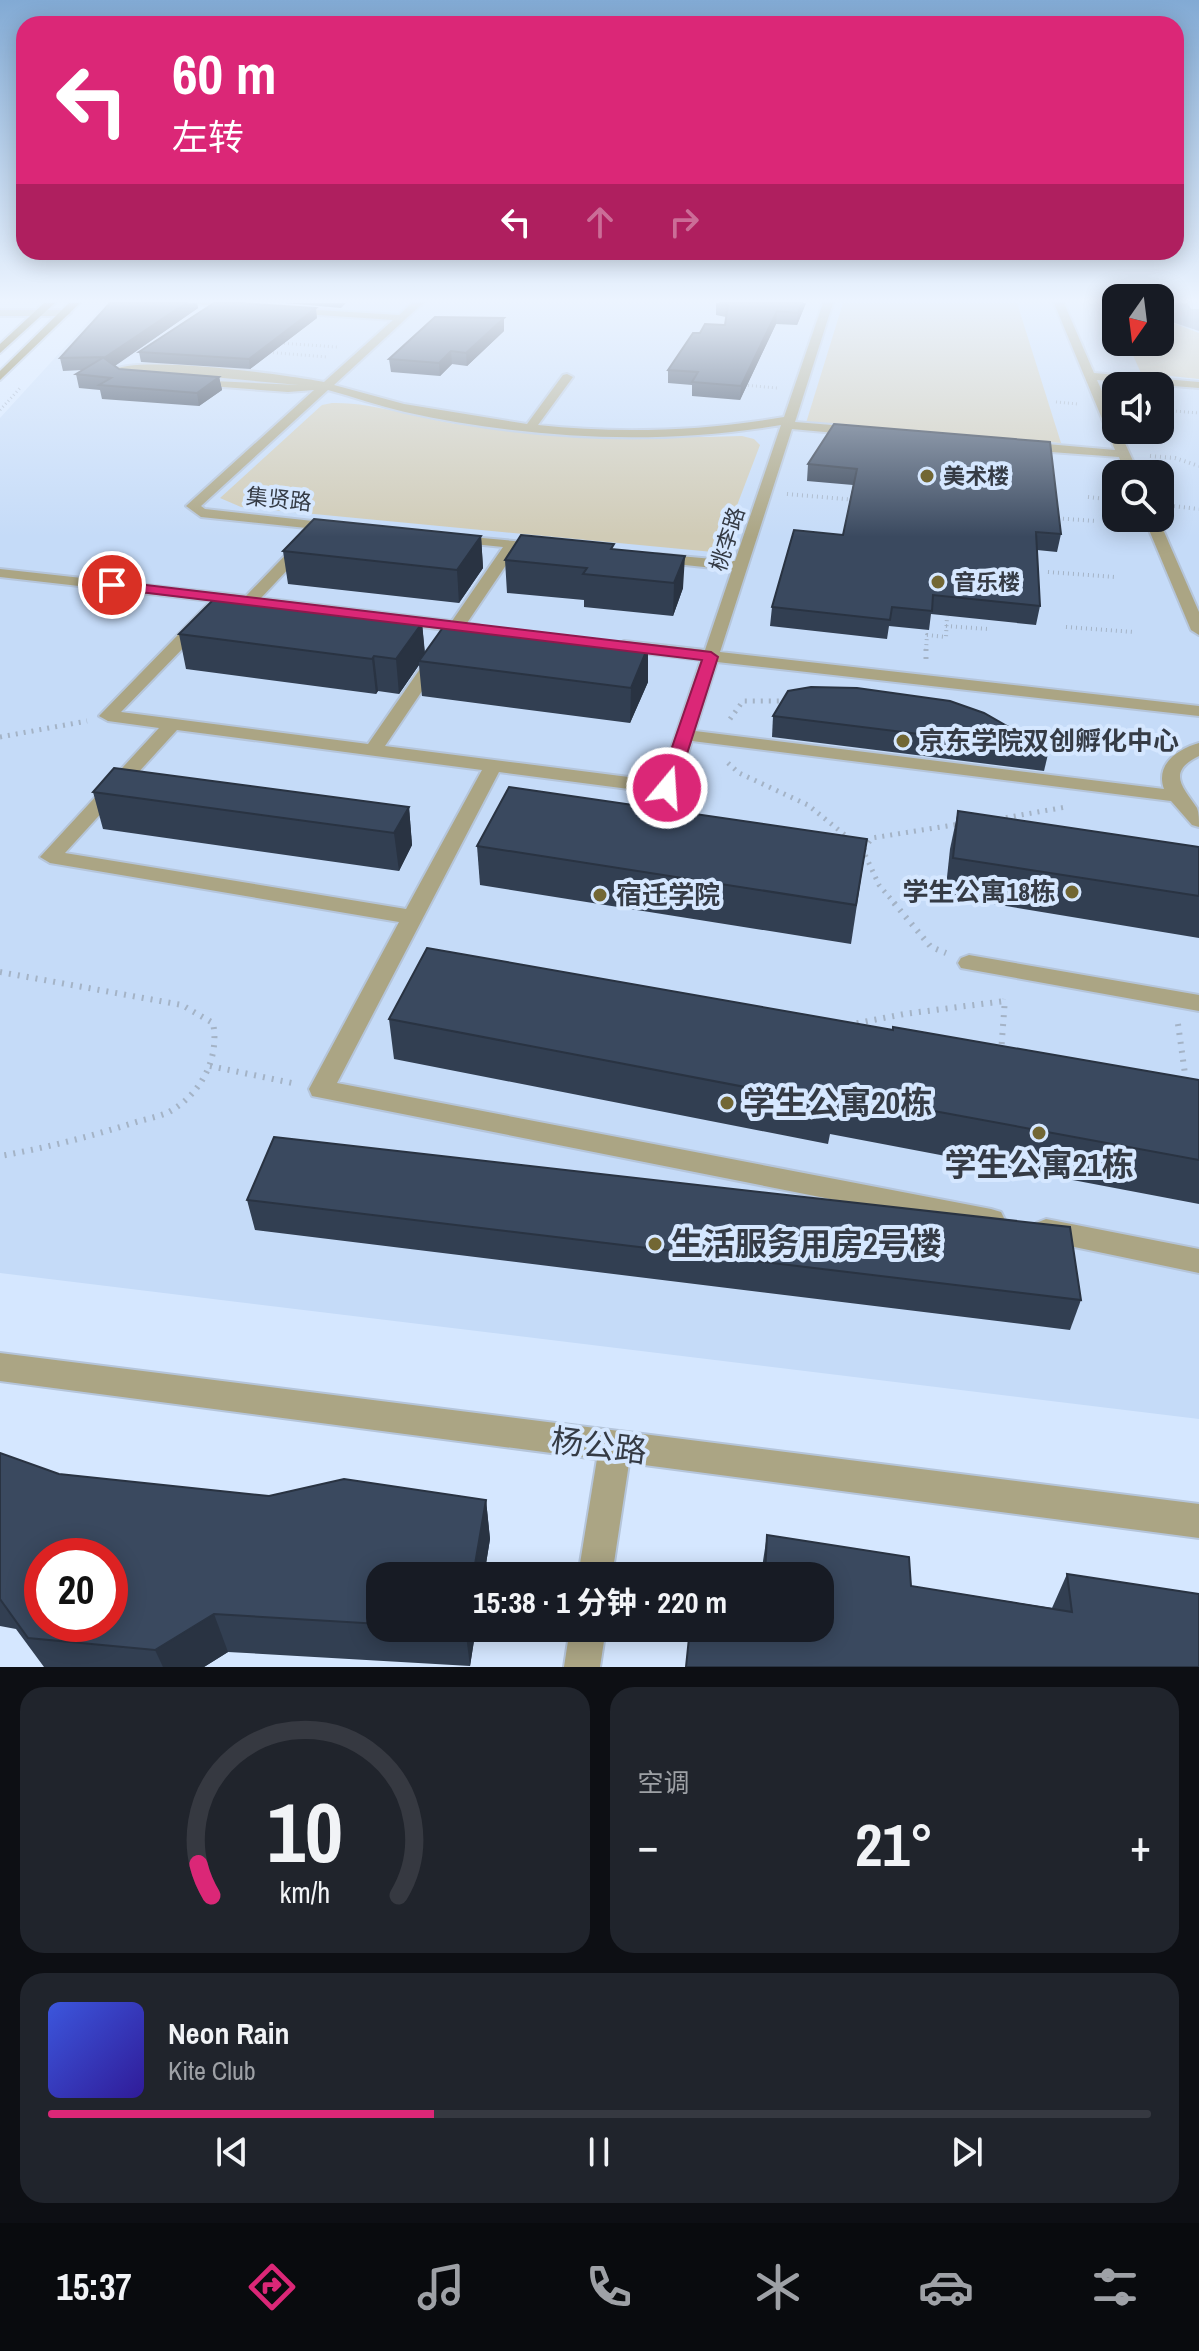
<!DOCTYPE html>
<html lang="zh">
<head>
<meta charset="utf-8">
<style>
	body { margin:0; font-family:"Archivo Narrow","Noto Sans SC",sans-serif; background:#20242c; color:#f1f3f6; height:100vh; display:flex; flex-direction:column; font-size:30px; white-space:nowrap }
	* { box-sizing:border-box; margin:0 }
	p { font-size:26px; color:#9ea1a6 }
	.icon { flex:none; width:44px; height:44px; fill:none; stroke:currentColor; stroke-width:2; stroke-linecap:round; stroke-linejoin:round }
	.map { position:relative; height:1667px; overflow:hidden }
	.side { display:flex; flex-direction:column; gap:20px; padding:20px; background:#0d0f14; flex:1 }
	.side>* { flex:none }
	.banner { position:absolute; left:16px; top:16px; width:1168px; height:244px; border-radius:24px; box-shadow:0 4px 20px #0003; background:#db2777; color:#fff; overflow:hidden }
	.needle { width:52px; rotate:194deg }
	.controls { position:absolute; left:1102px; top:284px; display:grid; gap:16px }
	.controls a { display:grid; place-items:center; width:72px; height:72px; border-radius:16px; background:#171b24; box-shadow:0 4px 20px #0003; font-size:40px }
	.speed { position:absolute; left:24px; top:1538px; display:flex; gap:16px; font-size:40px; font-weight:700; text-align:center }
	.speed>* { display:grid; place-content:center; width:104px; height:104px; border-radius:50%; background:#171b24; box-shadow:0 4px 20px #0003; line-height:1 }
	.speed .limit { border:12px solid #d22; background:#fff; color:#111 }
	.pin { position:absolute; display:grid; place-items:center; width:68px; height:68px; color:#fff; margin:-34px; border:4px solid #fff; border-radius:50%; box-shadow:0 2px 8px #0007 }
	.me { position:absolute; width:88px; margin:-44px; rotate:18deg; stroke-linejoin:round; filter:drop-shadow(0 0 6px #0008) }
	.turn { display:flex; align-items:center; gap:28px; height:168px; padding:0 24px; font-size:36px }
	.turn .icon { width:104px; height:104px; stroke-width:2.5 }
	.turn b { display:block; font-size:56px; line-height:68px }
	.lanes { display:flex; align-items:center; height:76px; padding:0 24px; background:#0003; justify-content:center; gap:40px; direction:ltr }
	.lanes .off { opacity:.35 }
	.big { font-size:60px; font-weight:700; line-height:1.1 }
	.side .widget { flex:1; display:flex; flex-direction:column; justify-content:center; gap:12px; min-width:0; padding:0 28px; border-radius:24px; background:#20242c }
	.side .dial { align-items:center; gap:0 }
	.dial svg { height:208px; overflow:visible; fill:none; stroke:#363941; stroke-width:7; stroke-linecap:round; text-anchor:middle }
	.dial text { fill:#f1f3f6; stroke:none }
	.song { display:flex; align-items:center; gap:24px }
	.cover { width:96px; height:96px; border-radius:12px; background:linear-gradient(135deg,hsl(230 70% 55%),hsl(250 70% 35%)) }
	.played { height:8px; border-radius:4px; background:linear-gradient(90deg,#db2777 35%,#363941 35%) }
	.keys { display:flex; justify-content:space-around; direction:ltr }
	.heat { display:flex; justify-content:space-between; align-items:center; font-size:44px; direction:ltr }
	.side .tiles { flex:1; display:grid; gap:20px; grid-template-columns:1fr 1fr }
	.widget:last-child { grid-column:span 2 }
	.trip { position:absolute; left:366px; top:1562px; width:468px; height:80px; border-radius:24px; background:#171b24; box-shadow:0 4px 20px #0003; font-weight:700; line-height:80px; text-align:center }
	.tab-bar { display:flex; height:128px; justify-content:space-around; align-items:center; background:#090b0e; color:#9ea1a6 }
	.tab-bar .icon { width:56px; height:56px }
	.tab-bar .selected { color:#db2777 }
	.tab-bar b { font-size:36px; color:#f1f3f6 }
	.map>svg:first-child { display:block }
</style>
</head>
<body>
<div class="map">
<svg width="1199" height="1667" viewBox="0 0 1199 1667">
	<rect width="100%" height="100%" fill="#d5e7ff"/>
	<path fill="#c5dbf8" fill-rule="evenodd" d="M 105,303 L 1116,303 L 1116,342 L 1160,342 L 1160,303 L 1199,303 L 1199,1419 L 0,1273 L 0,418 ZM 1116,386 L 1160,386 L 1160,430 L 1116,430 ZM 1116,474 L 1160,474 L 1160,518 L 1116,518 Z"/>
	<g fill="#d0cbb6">
		<path d="M 843,303 L 1017,303 L 1061,443 L 806,423 Z"/>
		<path d="M 1160,318 L 1199,333 L 1199,379 L 1141,373 L 1127,342 L 1160,342 Z"/>
		<path d="M 332,403 C 375,402 422,420 465,425 C 558,437 649,439 742,436 L 754,439 L 760,445 L 720,550 L 713,552 L 241,507 L 220,498 L 322,405 Z"/>
	</g>
	<path fill="#8a9cb5" d="M 1188,303 L 1191,309 L 1199,309 L 1199,331 L 1160,318 L 1160,304 Z"/>
	<g fill="none" stroke-linecap="round" stroke-linejoin="round">
		<g stroke="#b5c5da" stroke-width="4">
			<g id="minor">
				<path d="M 190,303 L 238,303 L 242,306 L 237,309 Z"/>
				<path d="M 412,303 L 423,303 L 334,385 L 404,404 L 527,424 L 563,375 L 567,374 L 573,377 L 538,425 C 620,434 703,431 784,417 L 823,303 L 833,303 L 795,422 L 857,427 L 863,431 L 857,435 L 792,429 L 720,652 L 1199,706 L 1199,716 L 717,662 L 695,731 L 1164,789 C 1155,764 1178,749 1199,743 L 1199,756 C 1166,772 1183,787 1197,808 C 1199,813 1199,820 1199,827 L 1192,825 L 1171,801 L 692,741 L 677,788 L 667,794 L 499,772 L 337,1083 L 991,1209 L 1001,1212 L 1005,1220 L 1001,1228 L 991,1231 L 312,1096 L 309,1089 L 399,922 L 50,863 L 40,857 L 159,728 L 108,721 L 99,716 L 211,601 L 0,577 L 0,569 L 246,596 L 297,543 L 307,543 L 307,549 L 261,598 L 452,621 L 503,547 L 454,542 L 449,541 L 449,535 L 547,544 L 547,550 L 517,549 L 467,623 L 479,625 L 479,631 L 461,631 L 452,638 L 444,633 L 446,630 L 227,603 L 121,712 L 368,744 L 429,656 L 435,655 L 443,660 L 385,746 L 660,781 L 701,660 L 624,651 L 616,646 L 624,641 L 705,650 L 732,570 L 657,562 L 650,558 L 657,554 L 735,561 L 781,425 C 657,446 528,439 405,412 C 379,406 354,397 328,390 L 201,506 L 205,509 L 340,524 L 340,530 L 335,531 L 201,517 L 186,506 L 314,390 L 288,392 L 197,385 L 191,382 L 193,380 L 299,385 L 135,370 L 125,372 L 137,374 L 137,378 L 118,378 L 110,371 C 137,354 287,375 324,382 L 393,320 L 289,313 L 286,308 L 399,315 ZM 177,730 L 482,770 L 406,909 L 65,853 Z"/>
				<path d="M 1054,303 L 1064,303 L 1094,373 L 1199,382 L 1199,388 L 1097,380 L 1116,422 L 1116,430 L 1119,430 L 1139,474 L 1125,474 L 1119,457 L 1024,450 L 1018,446 L 1024,442 L 1115,450 Z"/>
				<path d="M 0,310 L 66,310 L 71,313 L 66,316 L 0,316 Z"/>
				<path d="M 1144,518 L 1158,518 L 1199,612 L 1199,635 L 1191,630 Z"/>
				<path d="M 969,955 L 1199,995 L 1199,1011 L 961,968 L 958,963 L 961,958 Z"/>
				<path d="M 1046,1219 L 1199,1249 L 1199,1273 L 1036,1239 L 1032,1231 L 1036,1223 Z"/>
				<path d="M 0,1353 L 1199,1504 L 1199,1538 L 629,1463 L 612,1576 L 578,1576 L 597,1459 L 0,1381 Z"/>
				<path d="M 570,1628 L 606,1628 L 600,1667 L 564,1667 Z"/>
			</g>
		</g>
		<g stroke="#b5c5da" stroke-width="4">
			<g id="major">
				<path d="M 44,303 L 55,303 L 0,353 L 0,344 Z"/>
				<path d="M 69,303 L 80,303 L 0,380 L 0,371 Z"/>
			</g>
		</g>
		<g stroke="#a4b3c6" stroke-width="3" stroke-dasharray="1 3" stroke-linecap="butt">
			<path d="M 280,343 L 337,347"/>
			<path d="M 265,352 L 327,357"/>
			<path d="M 744,385 L 777,388"/>
			<path d="M 1056,402 L 1078,404"/>
			<path d="M 0,410 L 21,387"/>
			<path d="M 1160,410 L 1199,413"/>
		</g>
		<g stroke="#a4b3c6" stroke-width="4" stroke-dasharray="1 4" stroke-linecap="butt">
			<path d="M 1150,456 L 1175,458 L 1199,466"/>
			<path d="M 787,494 L 856,500"/>
			<path d="M 1088,497 L 1116,500"/>
			<path d="M 1164,505 L 1199,509"/>
			<path d="M 1053,518 L 1096,521"/>
			<path d="M 1048,572 L 1115,577"/>
			<path d="M 946,626 L 988,629"/>
			<path d="M 1066,627 L 1134,632"/>
			<path d="M 926,650 L 927,635 L 946,637 L 947,616"/>
		</g>
		<g stroke="#a4b3c6" stroke-width="5" stroke-dasharray="2 6" stroke-linecap="butt">
			<path d="M 926,659 L 926,648"/>
			<path d="M 730,719 L 743,701 L 787,701"/>
			<path d="M 0,737 L 87,721"/>
			<path d="M 728,763 L 739,773 L 808,805 L 851,840"/>
			<path d="M 998,819 L 1066,807"/>
			<path d="M 862,848 L 879,885 L 896,905"/>
			<path d="M 864,849 L 872,838 L 960,824"/>
		</g>
		<g stroke="#a4b3c6" stroke-width="6" stroke-dasharray="2 7" stroke-linecap="butt">
			<path d="M 894,903 L 931,947 L 946,953"/>
			<path d="M 0,972 L 182,1005 L 213,1023 C 220,1058 201,1094 169,1112 C 158,1117 145,1119 133,1123 C 89,1137 45,1148 0,1156"/>
			<path d="M 1178,1024 L 1186,1081"/>
			<path d="M 848,1025 L 904,1014 L 1005,1001"/>
			<path d="M 1001,1053 L 1005,999"/>
			<path d="M 210,1066 L 297,1084"/>
		</g>
		<use href="#minor" fill="#aba584" fill-rule="evenodd"/>
		<use href="#major" fill="#7c6e2d" fill-rule="evenodd"/>
	</g>
	<g fill="#323f52">
		<path d="M 110,303 L 197,303 L 198,308 L 115,366 L 119,369 L 219,377 L 222,390 L 199,406 L 102,399 L 100,390 L 79,388 L 76,374 L 83,370 L 63,371 L 60,358 Z"/>
		<path d="M 285,303 L 346,303 L 341,308 Z"/>
		<path d="M 716,303 L 806,303 L 797,325 L 776,324 L 740,400 L 692,396 L 692,385 L 668,383 L 668,370 L 700,333 L 725,325 L 726,317 L 716,315 Z"/>
		<path d="M 317,318 L 250,369 L 141,362 L 139,352 Z"/>
		<path d="M 504,331 L 467,366 L 452,364 L 440,376 L 391,372 L 389,359 Z"/>
		<path d="M 834,424 L 1061,534 L 1057,552 L 1037,550 L 1040,606 L 1036,625 L 931,614 L 929,630 L 889,626 L 887,639 L 770,626 L 772,607 L 843,535 L 853,485 L 807,481 L 808,464 Z"/>
		<path d="M 481,536 L 483,568 L 459,603 L 288,584 L 283,551 Z"/>
		<path d="M 614,549 L 683,588 L 673,616 L 584,607 L 584,600 L 507,593 L 505,560 Z"/>
		<path d="M 422,623 L 425,653 L 648,647 L 648,682 L 630,723 L 422,696 L 419,665 L 399,694 L 378,691 L 376,694 L 186,669 L 179,634 Z"/>
		<path d="M 773,716 L 1049,750 L 1044,771 L 772,737 Z"/>
		<path d="M 93,792 L 409,807 L 412,845 L 399,871 L 103,829 Z"/>
		<path d="M 958,811 L 1199,847 L 1199,938 L 945,896 L 950,849 Z"/>
		<path d="M 867,839 L 851,944 L 480,885 L 477,846 Z"/>
		<path d="M 389,1019 L 893,1030 L 1199,1080 L 1199,1204 L 830,1134 L 828,1144 L 394,1059 Z"/>
		<path d="M 247,1200 L 1081,1300 L 1070,1330 L 255,1230 Z"/>
		<path d="M 0,1453 L 59,1474 L 269,1496 L 486,1500 L 490,1539 L 484,1576 L 380,1576 L 380,1628 L 476,1628 L 470,1666 L 228,1652 L 204,1667 L 44,1667 L 16,1629 L 0,1626 Z"/>
		<path d="M 767,1535 L 911,1586 L 1052,1608 L 1067,1574 L 1199,1667 L 761,1574 Z"/>
	</g>
	<g fill="#293342">
		<path d="M 186,303 L 197,303 L 198,308 L 107,371 L 104,358 Z"/>
		<path d="M 802,303 L 806,303 L 797,325 L 798,313 Z"/>
		<path d="M 316,308 L 317,318 L 250,369 L 249,359 Z"/>
		<path d="M 777,311 L 776,324 L 740,400 L 741,386 Z"/>
		<path d="M 504,318 L 504,331 L 467,366 L 466,353 Z"/>
		<path d="M 451,351 L 452,364 L 440,376 L 439,363 Z"/>
		<path d="M 219,377 L 222,390 L 199,406 L 197,393 Z"/>
		<path d="M 481,536 L 483,568 L 459,603 L 457,570 Z"/>
		<path d="M 685,556 L 683,588 L 673,616 L 674,583 Z"/>
		<path d="M 422,623 L 425,657 L 419,661 L 419,665 L 399,694 L 396,659 Z"/>
		<path d="M 648,647 L 648,682 L 630,723 L 631,688 Z"/>
		<path d="M 374,656 L 378,691 L 376,694 L 372,659 Z"/>
		<path d="M 409,807 L 412,845 L 399,871 L 394,833 Z"/>
		<path d="M 486,1500 L 490,1539 L 484,1576 L 473,1576 Z"/>
		<path d="M 214,1614 L 228,1652 L 204,1667 L 163,1667 L 155,1650 Z"/>
		<path d="M 465,1628 L 476,1628 L 470,1666 Z"/>
	</g>
	<g fill="#3a495f" stroke="#293342" stroke-width="2" fill-rule="evenodd">
		<path d="M 110,303 L 186,303 L 104,358 L 119,369 L 219,377 L 197,393 L 99,385 L 111,378 L 76,374 L 104,357 L 60,358 Z"/>
		<path d="M 214,303 L 240,303 L 316,308 L 249,359 L 139,352 Z"/>
		<path d="M 719,303 L 802,303 L 798,313 L 777,311 L 741,386 L 692,382 L 698,372 L 668,370 L 693,333 L 700,333 L 705,324 L 725,325 L 728,305 Z"/>
		<path d="M 435,317 L 504,318 L 466,353 L 451,351 L 439,363 L 389,359 Z"/>
		<path d="M 834,424 L 1050,442 L 1061,534 L 1036,532 L 1040,606 L 933,595 L 932,611 L 892,607 L 890,620 L 772,607 L 794,530 L 843,535 L 857,469 L 808,464 Z"/>
		<path d="M 314,519 L 481,536 L 457,570 L 283,551 Z"/>
		<path d="M 521,535 L 614,544 L 611,549 L 685,556 L 674,583 L 583,574 L 587,568 L 505,560 Z"/>
		<path d="M 215,598 L 422,623 L 396,659 L 374,656 L 372,659 L 179,634 Z"/>
		<path d="M 450,623 L 648,647 L 631,688 L 419,661 L 444,626 Z"/>
		<path d="M 811,687 L 857,688 L 950,701 L 984,713 L 1049,750 L 773,716 L 788,691 Z"/>
		<path d="M 114,768 L 409,807 L 394,833 L 93,792 Z"/>
		<path d="M 509,787 L 867,839 L 856,905 L 477,846 Z"/>
		<path d="M 958,811 L 1199,847 L 1199,896 L 953,858 Z"/>
		<path d="M 427,948 L 893,1030 L 893,1027 L 1199,1080 L 1199,1160 L 836,1093 L 834,1104 L 389,1019 Z"/>
		<path d="M 274,1137 L 1070,1227 L 1081,1300 L 247,1200 Z"/>
		<path d="M 0,1453 L 59,1474 L 269,1496 L 344,1479 L 486,1500 L 473,1576 L 380,1576 L 380,1624 L 214,1614 L 155,1650 L 28,1638 L 0,1599 ZM 42,1556 L 110,1556 L 110,1624 L 42,1624 Z"/>
		<path d="M 767,1535 L 909,1557 L 911,1586 L 1072,1612 L 1067,1574 L 1199,1594 L 1199,1667 L 686,1667 L 690,1628 L 820,1628 L 820,1576 L 695,1576 L 696,1564 L 765,1575 Z"/>
	</g>
	<linearGradient id="sky" x2="0" y2="1"><stop stop-color="#82aad4"/><stop offset="0.56" stop-color="#ecf4ff"/><stop offset="1" stop-color="#ecf4ff" stop-opacity="0"/></linearGradient>
	<rect width="1199" height="537" fill="url(#sky)"/>
	<path fill="#db2777" stroke="#8e194d" stroke-width="2" d="M 112,581 L 711,652 L 718,657 L 676,788 L 667,794 L 658,788 L 702,660 L 107,588 L 105,585 Z"/>
	<g fill="#726734" stroke="#d5e7ff" stroke-width="3">
		<circle cx="927" cy="476" r="8"/>
		<circle cx="938" cy="582" r="8"/>
		<circle cx="903" cy="741" r="8"/>
		<circle cx="1072" cy="892" r="8"/>
		<circle cx="600" cy="895" r="8"/>
		<circle cx="727" cy="1103" r="8"/>
		<circle cx="1039" cy="1133" r="8"/>
		<circle cx="655" cy="1244" r="8"/>
	</g>
	<g text-anchor="middle" stroke-width="8" stroke-linejoin="round" paint-order="stroke">
		<g font-size="22" font-weight="bold" fill="#353b45" stroke="#d5e7ff" text-anchor="start">
			<text x="943" y="484">美术楼</text>
			<text x="954" y="590">音乐楼</text>
		</g>
		<g font-size="22" fill="#353b45" stroke="#d5e7ff">
			<text transform="translate(279 499) rotate(6)" y="8">集贤路</text>
			<text transform="translate(727 539) rotate(-72)" y="8">桃李路</text>
		</g>
		<g font-size="26" font-weight="bold" fill="#353b45" stroke="#d5e7ff" text-anchor="start">
			<text x="919" y="750">京东学院双创孵化中心</text>
			<text x="1056" y="901" text-anchor="end">学生公寓18栋</text>
			<text x="616" y="904">宿迁学院</text>
		</g>
		<g font-size="32" font-weight="bold" fill="#353b45" stroke="#d5e7ff" text-anchor="start">
			<text x="743" y="1114">学生公寓20栋</text>
			<text x="1039" y="1176" text-anchor="middle">学生公寓21栋</text>
			<text x="671" y="1255">生活服务用房2号楼</text>
		</g>
		<g font-size="32" fill="#353b45" stroke="#d5e7ff">
			<text transform="translate(599 1446) rotate(7)" y="11">杨公路</text>
		</g>
	</g>
</svg>
<div class="controls">
<a><svg class="needle" viewBox="-14 -14 28 28"><path d="M0-13l5 13h-10z" fill="#e53935"/><path d="M0 13l5-13h-10z" fill="#9ea1a6"/></svg></a>
<a><svg class="icon" aria-label="sound" viewBox="0 0 24 24"><path d="M4 9h4l5-4v14l-5-4H4zM17 9q2 3 0 6"/></svg></a>
<a><svg class="icon" aria-label="search" viewBox="0 0 24 24"><circle cx="10" cy="10" r="6"/><path d="M15 15l6 6"/></svg></a>
</div>
<div class="speed"><div class="limit">20</div></div>
<div class="pin" style="left:112px;top:585px;background:#d93025"><svg class="icon" aria-label="arrive" viewBox="0 0 24 24"><path d="M6 21V4h12l-3 4 3 4H6"/></svg></div>
<svg class="me" style="left:667px;top:788px" viewBox="-20 -20 40 40"><circle r="17" fill="#db2777" stroke="#fff" stroke-width="3"/><path d="M0-11L8 9 0 5-8 9z" fill="#fff"/></svg>
<div class="trip">15:38 · 1 分钟 · 220 m</div>
<div class="banner">
<div class="turn"><svg class="icon" aria-label="left" viewBox="0 0 24 24"><path d="M17 20v-9H6M10 6l-5 5 5 5"/></svg><div><b>60 m</b>左转</div></div>
<div class="lanes"><svg class="icon" aria-label="left" viewBox="0 0 24 24"><path d="M17 20v-9H6M10 6l-5 5 5 5"/></svg><svg class="icon off" aria-label="ahead" viewBox="0 0 24 24"><path d="M12 20V5M6 11l6-6 6 6"/></svg><svg class="icon off" aria-label="right" viewBox="0 0 24 24"><path d="M7 20v-9h11M14 6l5 5-5 5"/></svg></div>
</div>
</div>
<section class="side">
<div class="tiles">
<div class="widget dial"><svg viewBox="0 0 100 80">
<path d="M14 69A42 42 0 1 1 86 69"/>
<path d="M14 69A42 42 0 0 1 9 57" stroke="#db2777"/>
<text x="50" y="56" font-size="32" font-weight="700">10</text>
<text x="50" y="72" font-size="11">km/h</text>
</svg></div>
<div class="widget"><p>空调</p>
<div class="heat"><a>−</a><b class="big">21°</b><a>+</a></div>
</div>
<div class="widget">
<div class="song"><i class="cover"></i><div><b>Neon Rain</b><p>Kite Club</p></div></div>
<div class="played"></div>
<div class="keys"><svg class="icon" aria-label="previous" viewBox="0 0 24 24"><path d="M18 5L8 12l10 7zM5 5v14"/></svg><svg class="icon" aria-label="pause" viewBox="0 0 24 24"><path d="M8 5v14M16 5v14"/></svg><svg class="icon" aria-label="next" viewBox="0 0 24 24"><path d="M6 5l10 7-10 7zM19 5v14"/></svg></div>
</div>
</div>
</section>
<nav class="tab-bar">
<b>15:37</b>
<svg class="icon selected" aria-label="directions" viewBox="0 0 24 24"><path d="M12 3l9 9-9 9-9-9zM9 14v-3h6M13 9l2 2-2 2"/></svg>
<svg class="icon" aria-label="music" viewBox="0 0 24 24"><path d="M9 18V5l10-2v13"/><circle cx="6" cy="18" r="3"/><circle cx="16" cy="16" r="3"/></svg>
<svg class="icon" aria-label="phone" viewBox="0 0 24 24"><path d="M5 4h4l2 5-3 2q2 4 5 5l2-3 5 2v4C11 20 4 13 5 4z"/></svg>
<svg class="icon" aria-label="climate" viewBox="0 0 24 24"><path d="M12 3v18M4 7l16 10M4 17L20 7"/></svg>
<svg class="icon" aria-label="car" viewBox="0 0 24 24"><path d="M5 17H2v-5l4-1 3-4h7l3 4 3 1v5h-3M9 17h6M6 11h13"/><circle cx="7" cy="17" r="2"/><circle cx="17" cy="17" r="2"/></svg>
<svg class="icon" aria-label="filters" viewBox="0 0 24 24"><path d="M4 7h16M4 17h16"/><circle cx="9" cy="7" r="2"/><circle cx="15" cy="17" r="2"/></svg>
</nav>
</body>
</html>
